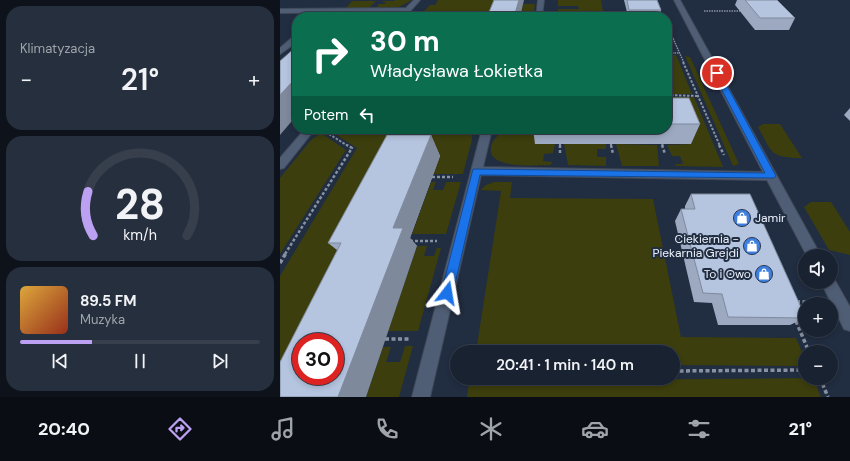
<!DOCTYPE html>
<html lang="pl">
<head>
<meta charset="utf-8">
<style>
	body { margin:0; font-family:"DM Sans",sans-serif; background:#262f3d; color:#f1f3f6; height:100vh; display:flex; flex-direction:column; font-size:15px; white-space:nowrap }
	* { box-sizing:border-box; margin:0 }
	p { font-size:13px; color:#9fa4ab }
	.icon { flex:none; width:22px; height:22px; fill:none; stroke:currentColor; stroke-width:2; stroke-linecap:round; stroke-linejoin:round }
	.map { position:relative; flex:1; overflow:hidden }
	.drawer { display:flex; flex-direction:column; gap:6px; padding:6px; background:#0e131b; width:280px }
	.drawer>* { flex:none }
	.top-card { position:absolute; left:12px; top:12px; width:380px; height:122px; border-radius:16px; box-shadow:0 2px 6px #0003,0 0 0 1px #373f4d; background:#0b6e4f; color:#fff; overflow:hidden }
	.tools { position:absolute; left:518px; top:249px; display:grid; gap:8px }
	.tools a { display:grid; place-items:center; width:40px; height:40px; border-radius:50%; background:#192231; box-shadow:0 2px 6px #0003,0 0 0 1px #373f4d; font-size:20px }
	.speed { position:absolute; left:12px; top:333px; display:flex; gap:8px; font-size:20px; font-weight:700; text-align:center }
	.speed>* { display:grid; place-content:center; width:52px; height:52px; border-radius:50%; background:#192231; box-shadow:0 2px 6px #0003,0 0 0 1px #373f4d; line-height:1 }
	.speed .limit { border:6px solid #d22; background:#fff; color:#111 }
	.pin { position:absolute; display:grid; place-items:center; width:34px; height:34px; color:#fff; margin:-17px; border:2px solid #fff; border-radius:50%; box-shadow:0 1px 4px #0007 }
	.me { position:absolute; width:44px; margin:-22px; rotate:14deg; stroke-linejoin:round; filter:drop-shadow(0 0 3px #0008) }
	.turn { display:flex; align-items:center; gap:14px; height:84px; padding:0 12px; font-size:18px }
	.turn .icon { width:52px; height:52px; stroke-width:2.5 }
	.turn b { display:block; font-size:28px; line-height:34px }
	.then { display:flex; align-items:center; height:38px; padding:0 12px; background:#0003; gap:8px; font-size:15px }
	.big { font-size:30px; font-weight:600; line-height:1.1 }
	.drawer .widget { flex:1; display:flex; flex-direction:column; justify-content:center; gap:6px; min-width:0; padding:0 14px; border-radius:16px; background:#262f3d }
	.drawer .dial { align-items:center; gap:0 }
	.dial svg { height:104px; overflow:visible; fill:none; stroke:#373f4d; stroke-width:7; stroke-linecap:round; text-anchor:middle }
	.dial text { fill:#f1f3f6; stroke:none }
	.song { display:flex; align-items:center; gap:12px }
	.cover { width:48px; height:48px; border-radius:6px; background:linear-gradient(135deg,hsl(40 70% 55%),hsl(10 70% 35%)) }
	.played { height:4px; border-radius:2px; background:linear-gradient(90deg,#bca0f2 30%,#373f4d 30%) }
	.keys { display:flex; justify-content:space-around; direction:ltr }
	.heat { display:flex; justify-content:space-between; align-items:center; font-size:22px; direction:ltr }
	.trip { position:absolute; left:170px; top:345px; width:230px; height:40px; border-radius:20px; background:#192231; box-shadow:0 2px 6px #0003,0 0 0 1px #373f4d; font-weight:600; line-height:40px; text-align:center }
	.dock { display:flex; height:64px; justify-content:space-around; align-items:center; background:#0a0e14; color:#9fa4ab }
	.dock .icon { width:28px; height:28px }
	.dock .active { color:#bca0f2 }
	.dock b { font-size:18px; color:#f1f3f6 }
	main { display:flex; flex:1; min-height:0 }
	.map>svg:first-child { display:block }
</style>
</head>
<body>
<main>
<section class="drawer">
<div class="widget"><p>Klimatyzacja</p>
<div class="heat"><a>−</a><b class="big">21°</b><a>+</a></div>
</div>
<div class="widget dial"><svg viewBox="0 0 100 80">
<path d="M14 69A42 42 0 1 1 86 69"/>
<path d="M14 69A42 42 0 0 1 10 35" stroke="#bca0f2"/>
<text x="50" y="56" font-size="32" font-weight="700">28</text>
<text x="50" y="72" font-size="11">km/h</text>
</svg></div>
<div class="widget">
<div class="song"><i class="cover"></i><div><b>89.5 FM</b><p>Muzyka</p></div></div>
<div class="played"></div>
<div class="keys"><svg class="icon" aria-label="previous" viewBox="0 0 24 24"><path d="M18 5L8 12l10 7zM5 5v14"/></svg><svg class="icon" aria-label="pause" viewBox="0 0 24 24"><path d="M8 5v14M16 5v14"/></svg><svg class="icon" aria-label="next" viewBox="0 0 24 24"><path d="M6 5l10 7-10 7zM19 5v14"/></svg></div>
</div>
</section>
<div class="map">
<svg width="570" height="397" viewBox="0 0 570 397">
	<rect width="100%" height="100%" fill="#212d41"/>
	<g fill="#3c3e0d">
		<path d="M 115,0 L 132,0 L 119,7 L 96,8 L 99,4 L 104,4 L 106,3 L 102,1 L 114,1 Z"/>
		<path d="M 158,0 L 222,0 L 216,17 L 138,17 L 150,5 L 155,5 Z"/>
		<path d="M 278,0 L 321,0 L 324,17 L 277,17 L 278,9 L 299,9 L 298,6 L 278,6 Z"/>
		<path d="M 72,1 L 96,1 L 89,8 L 66,8 Z"/>
		<path d="M 243,4 L 255,4 L 253,16 L 240,17 Z"/>
		<path d="M 387,55 L 396,55 L 412,94 L 387,94 Z"/>
		<path d="M 405,56 L 410,57 L 459,164 L 453,166 Z"/>
		<path d="M 387,97 L 414,97 L 443,167 L 396,166 L 395,164 L 403,164 L 400,156 L 392,156 L 387,145 L 411,144 L 387,119 Z"/>
		<path d="M 483,124 L 500,124 L 522,158 C 489,157 493,154 478,127 Z"/>
		<path d="M 47,129 L 69,129 L 67,133 L 148,135 L 156,129 L 187,129 L 192,134 L 192,140 L 183,174 L 153,174 L 160,156 L 21,342 L 21,376 L 0,397 L 0,276 L 77,148 Z"/>
		<path d="M 223,129 L 256,129 L 255,144 L 275,144 L 273,153 L 264,154 L 263,161 L 272,162 L 271,165 C 258,165 206,170 211,147 C 212,140 219,135 223,129 Z"/>
		<path d="M 41,133 L 66,150 L 0,254 L 0,178 L 31,140 Z"/>
		<path d="M 284,144 L 326,144 L 326,149 L 317,149 L 317,157 L 326,157 L 326,166 L 288,165 Z"/>
		<path d="M 336,144 L 377,145 L 379,166 L 342,166 Z"/>
		<path d="M 151,182 L 156,182 L 153,190 L 163,190 L 166,182 L 181,182 L 166,234 L 132,234 Z"/>
		<path d="M 214,182 L 232,182 L 230,198 L 373,199 L 401,337 L 516,338 L 525,359 L 525,366 L 393,365 L 393,352 L 196,352 L 221,191 L 200,190 L 206,185 Z"/>
		<path d="M 531,202 L 551,202 L 570,232 L 570,255 L 549,250 L 524,207 Z"/>
		<path d="M 137,246 L 147,246 L 144,256 L 154,256 L 157,248 L 161,248 L 138,331 L 108,331 Z"/>
		<path d="M 125,346 L 133,346 L 119,397 L 86,397 L 103,347 L 111,347 L 106,362 L 120,362 Z"/>
		<path d="M 533,378 L 541,397 L 187,397 L 189,381 Z"/>
	</g>
	<g fill="none" stroke-linecap="round" stroke-linejoin="round">
		<g stroke="#404a5a" stroke-width="2">
			<g id="street">
				<path d="M 134,0 L 140,0 L 125,17 L 118,17 L 122,12 L 0,13 L 0,9 L 126,8 Z"/>
				<path d="M 258,0 L 264,0 L 262,17 L 256,17 Z"/>
				<path d="M 394,0 L 400,0 L 541,256 L 527,256 L 487,180 L 201,175 L 150,397 L 132,397 L 202,129 L 212,129 L 203,167 L 483,172 Z"/>
				<path d="M 14,36 L 17,36 L 17,42 L 0,54 L 0,48 Z"/>
				<path d="M 25,129 L 35,129 L 4,168 L 0,169 L 0,158 Z"/>
				<path d="M 551,276 L 553,277 L 570,307 L 570,331 L 564,329 L 541,282 L 551,282 Z"/>
			</g>
		</g>
		<g stroke="#8992a2" stroke-width="1.5" stroke-dasharray="1.5 1" stroke-linecap="butt">
			<path d="M 424,11 L 460,11"/>
			<path d="M 388,27 L 404,63"/>
			<path d="M 387,53 L 399,53"/>
		</g>
		<g stroke="#8992a2" stroke-width="2" stroke-dasharray="2.5 1.5" stroke-linecap="butt">
			<path d="M 403,62 L 440,146"/>
			<path d="M 387,95 L 418,96"/>
			<path d="M 49,134 L 68,146"/>
			<path d="M 280,144 L 280,146"/>
			<path d="M 331,144 L 331,146"/>
			<path d="M 382,144 L 383,146"/>
		</g>
		<g stroke="#8992a2" stroke-width="2.5" stroke-dasharray="3 2" stroke-linecap="butt">
			<path d="M 280,145 L 280,154"/>
			<path d="M 331,145 L 333,154"/>
			<path d="M 382,145 L 385,154"/>
			<path d="M 439,145 L 444,155"/>
			<path d="M 152,177 L 173,177"/>
			<path d="M 130,241 L 157,241"/>
			<path d="M 5,254 L 72,148 L 67,145"/>
		</g>
		<g stroke="#8992a2" stroke-width="3.5" stroke-dasharray="4 2.5" stroke-linecap="butt">
			<path d="M 0,263 L 6,253"/>
			<path d="M 516,302 L 533,302"/>
			<path d="M 516,321 L 529,352"/>
			<path d="M 105,339 L 131,339"/>
			<path d="M 393,371 L 525,370"/>
			<path d="M 540,378 L 548,397"/>
		</g>
		<use href="#street" fill="#505e75" fill-rule="evenodd"/>
	</g>
	<g fill="#9ca9c0">
		<path d="M 344,0 L 377,0 L 381,10 L 380,16 L 348,16 Z"/>
		<path d="M 457,0 L 497,0 L 515,18 L 509,30 L 475,30 L 455,5 Z"/>
		<path d="M 387,98 L 420,124 L 411,144 L 255,144 L 253,129 L 387,129 Z"/>
		<path d="M 570,108 L 570,121 L 564,115 Z"/>
		<path d="M 151,135 L 160,156 L 130,238 L 137,246 L 57,250 L 48,243 Z"/>
		<path d="M 411,194 L 525,316 L 525,318 L 510,325 L 438,325 L 432,303 L 414,302 L 395,221 L 401,209 L 405,209 L 405,206 Z"/>
	</g>
	<g fill="#7f899c">
		<path d="M 239,0 L 244,0 L 240,17 L 234,17 Z"/>
		<path d="M 17,77 L 17,115 L 0,135 L 0,95 Z"/>
		<path d="M 151,135 L 160,156 L 130,238 L 137,246 L 86,397 L 58,397 L 113,228 Z"/>
	</g>
	<g fill="#b5c4df" stroke="#7f899c" fill-rule="evenodd">
		<path d="M 214,0 L 239,0 L 234,17 L 207,17 Z"/>
		<path d="M 347,0 L 377,0 L 381,10 L 349,10 Z"/>
		<path d="M 465,0 L 497,0 L 515,18 L 480,18 Z"/>
		<path d="M 55,12 L 60,17 L 49,17 Z"/>
		<path d="M 17,46 L 17,77 L 0,95 L 0,61 Z"/>
		<path d="M 387,98 L 409,98 L 420,124 L 387,124 Z"/>
		<path d="M 107,135 L 151,135 L 113,228 L 123,228 L 58,397 L 0,397 L 0,362 L 61,243 L 48,243 ZM 21,342 L 55,342 L 55,376 L 21,376 Z"/>
		<path d="M 411,194 L 470,194 L 525,316 L 525,318 L 448,317 L 442,294 L 423,293 L 401,209 L 415,209 Z"/>
	</g>
	<path fill="#1a73e8" stroke="#114b97" d="M 434,72 L 440,73 L 496,176 L 494,178 L 200,175 L 173,293 L 171,297 L 167,299 L 163,297 L 161,293 L 193,169 L 485,173 L 433,73 Z"/>
	<defs>
		<g id="shop-disc" transform="scale(0.9)"><circle r="9.5" fill="#3f7fe0" stroke="#212d41"/><path d="M-5-2.5h2.3a2.7 3.5 0 0 1 5.4 0H5L5.5 6h-11ZM-1.5-2.5h3a1.5 2.3 0 0 0-3 0Z" fill="#fff"/></g>
	</defs>
	<g fill-rule="evenodd">
		<use href="#shop-disc" x="462" y="218"/>
		<use href="#shop-disc" x="472" y="246"/>
		<use href="#shop-disc" x="484" y="274"/>
	</g>
	<g text-anchor="middle" stroke-width="4" stroke-linejoin="round" paint-order="stroke">
		<g font-size="12" fill="#ecf2fd" stroke="#212d41" text-anchor="end">
			<text x="475" y="222" text-anchor="start">Jamir</text>
			<text x="459" y="243">Ciekiernia -<tspan x="459" dy="14">Piekarnia Grejdi</tspan></text>
			<text x="471" y="278">To i Owo</text>
		</g>
	</g>
</svg>
<div class="tools">
<a><svg class="icon" aria-label="sound" viewBox="0 0 24 24"><path d="M4 9h4l5-4v14l-5-4H4zM17 9q2 3 0 6"/></svg></a>
<a>+</a>
<a>−</a>
</div>
<div class="speed"><div class="limit">30</div></div>
<div class="pin" style="left:437px;top:73px;background:#d93025"><svg class="icon" aria-label="arrive" viewBox="0 0 24 24"><path d="M6 21V4h12l-3 4 3 4H6"/></svg></div>
<svg class="me" style="left:167px;top:293px" viewBox="-20 -20 40 40"><path d="M0-17L14 15 0 8-14 15z" fill="#1a73e8" stroke="#fff" stroke-width="4"/></svg>
<div class="trip">20:41 · 1 min · 140 m</div>
<div class="top-card">
<div class="turn"><svg class="icon" aria-label="right" viewBox="0 0 24 24"><path d="M7 20v-9h11M14 6l5 5-5 5"/></svg><div><b>30 m</b>Władysława Łokietka</div></div>
<div class="then">Potem<svg class="icon" aria-label="left" viewBox="0 0 24 24"><path d="M17 20v-9H6M10 6l-5 5 5 5"/></svg></div>
</div>
</div>
</main>
<nav class="dock">
<b>20:40</b>
<svg class="icon active" aria-label="directions" viewBox="0 0 24 24"><path d="M12 3l9 9-9 9-9-9zM9 14v-3h6M13 9l2 2-2 2"/></svg>
<svg class="icon" aria-label="music" viewBox="0 0 24 24"><path d="M9 18V5l10-2v13"/><circle cx="6" cy="18" r="3"/><circle cx="16" cy="16" r="3"/></svg>
<svg class="icon" aria-label="phone" viewBox="0 0 24 24"><path d="M5 4h4l2 5-3 2q2 4 5 5l2-3 5 2v4C11 20 4 13 5 4z"/></svg>
<svg class="icon" aria-label="climate" viewBox="0 0 24 24"><path d="M12 3v18M4 7l16 10M4 17L20 7"/></svg>
<svg class="icon" aria-label="car" viewBox="0 0 24 24"><path d="M5 17H2v-5l4-1 3-4h7l3 4 3 1v5h-3M9 17h6M6 11h13"/><circle cx="7" cy="17" r="2"/><circle cx="17" cy="17" r="2"/></svg>
<svg class="icon" aria-label="filters" viewBox="0 0 24 24"><path d="M4 7h16M4 17h16"/><circle cx="9" cy="7" r="2"/><circle cx="15" cy="17" r="2"/></svg>
<b>21°</b>
</nav>
</body>
</html>
